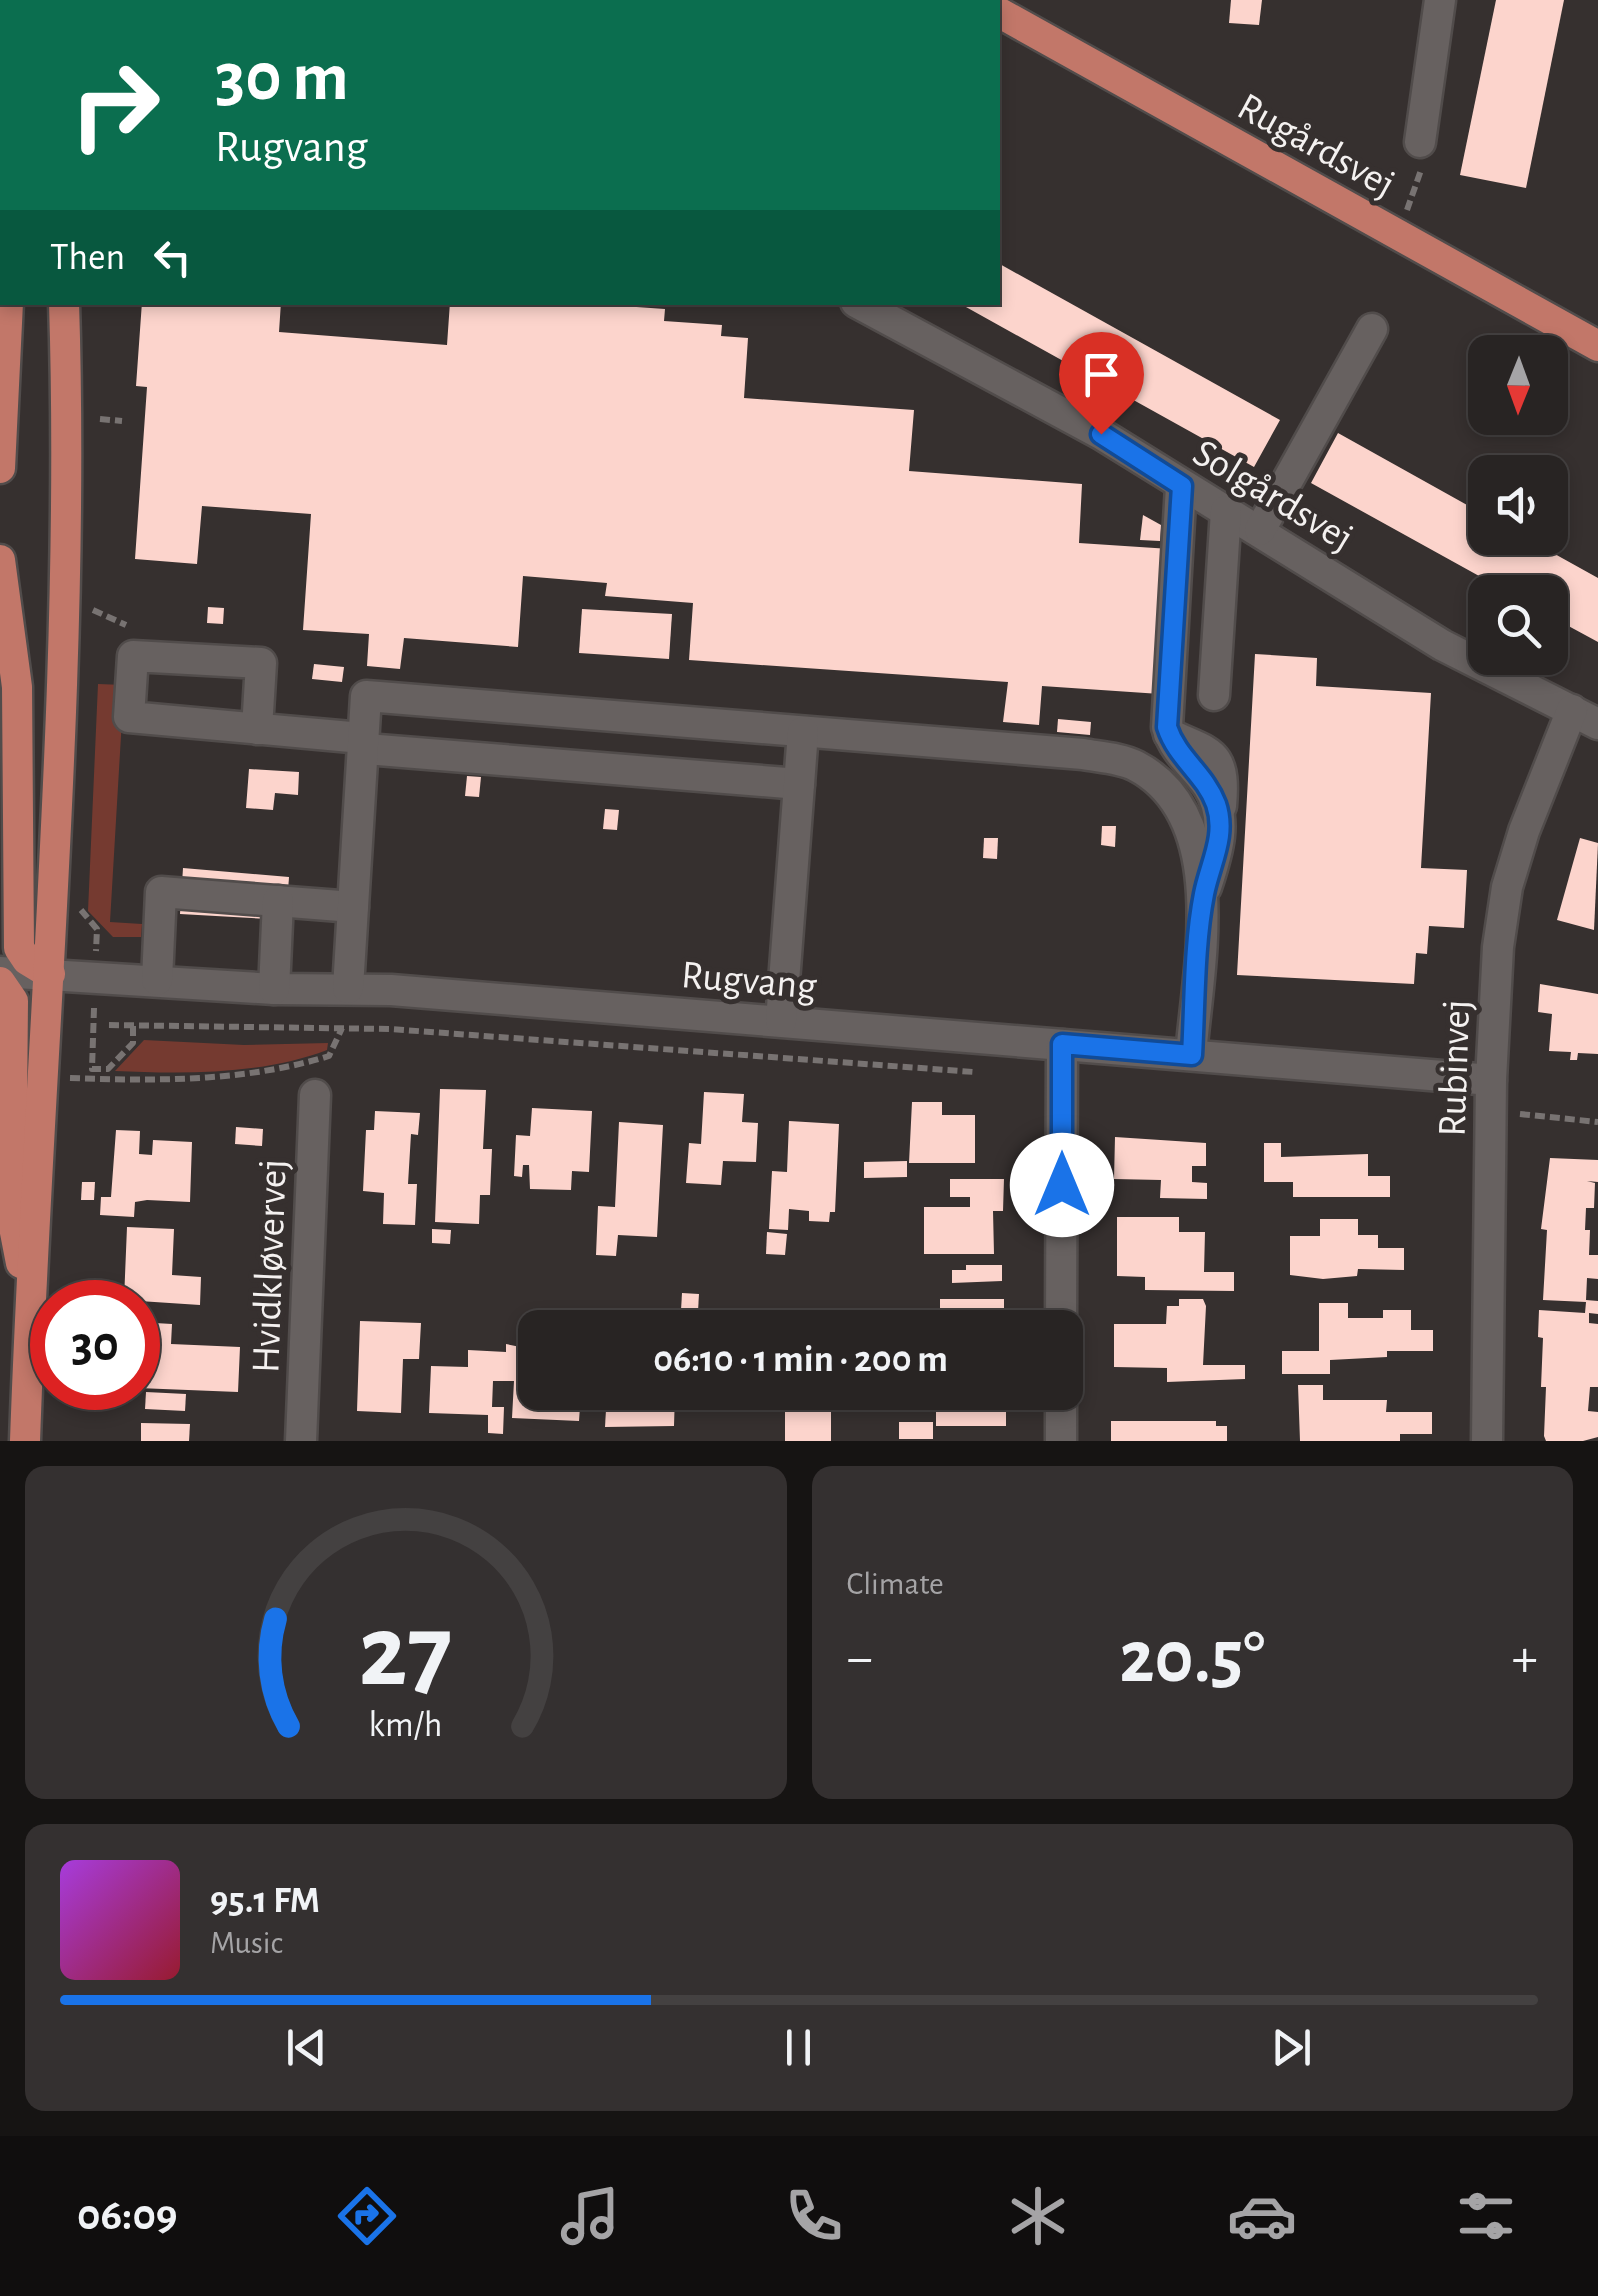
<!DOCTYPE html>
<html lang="en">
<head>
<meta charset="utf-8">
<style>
	body { margin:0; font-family:"Alegreya Sans",sans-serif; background:#343030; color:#f1f3f6; height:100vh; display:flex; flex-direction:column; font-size:38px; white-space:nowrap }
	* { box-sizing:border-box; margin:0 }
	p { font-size:32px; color:#a5a4a6 }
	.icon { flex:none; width:55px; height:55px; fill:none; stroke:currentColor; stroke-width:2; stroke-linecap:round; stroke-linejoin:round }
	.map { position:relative; height:1441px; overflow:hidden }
	.details { display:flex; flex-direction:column; gap:25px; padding:25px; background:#161413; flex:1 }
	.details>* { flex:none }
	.hud { position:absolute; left:0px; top:0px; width:1000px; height:305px; box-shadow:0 5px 15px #0003,0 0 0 2px #444141; background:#0b6e4f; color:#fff; overflow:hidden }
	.needle { width:65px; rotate:181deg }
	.fabs { position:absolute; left:1468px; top:335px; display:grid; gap:20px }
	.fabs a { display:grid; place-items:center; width:100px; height:100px; border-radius:20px; background:#282423; box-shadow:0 5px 15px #0003,0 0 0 2px #444141; font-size:50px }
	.speed { position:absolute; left:30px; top:1280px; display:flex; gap:20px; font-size:50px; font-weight:700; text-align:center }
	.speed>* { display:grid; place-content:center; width:130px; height:130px; border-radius:50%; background:#282423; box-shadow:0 5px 15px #0003,0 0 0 2px #444141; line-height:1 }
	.speed .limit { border:15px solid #d22; background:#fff; color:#111 }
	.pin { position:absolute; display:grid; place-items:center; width:85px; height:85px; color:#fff; margin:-102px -42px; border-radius:50% 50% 50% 0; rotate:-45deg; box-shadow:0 0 10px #0007 }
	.pin .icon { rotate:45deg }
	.me { position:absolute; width:110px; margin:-55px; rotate:0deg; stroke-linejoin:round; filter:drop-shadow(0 0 8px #0008) }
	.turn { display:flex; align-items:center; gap:35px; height:210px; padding:0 50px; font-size:45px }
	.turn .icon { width:130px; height:130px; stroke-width:2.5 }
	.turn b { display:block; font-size:70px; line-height:85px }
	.then { display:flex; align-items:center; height:95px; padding:0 50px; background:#0003; gap:20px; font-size:38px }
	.big { font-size:75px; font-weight:700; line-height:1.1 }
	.details .tile { flex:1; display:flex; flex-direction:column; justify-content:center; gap:15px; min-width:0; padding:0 35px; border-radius:20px; background:#343030 }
	.details .dial { align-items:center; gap:0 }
	.dial svg { height:260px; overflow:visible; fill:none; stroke:#444141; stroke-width:7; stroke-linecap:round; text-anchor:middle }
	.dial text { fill:#f1f3f6; stroke:none }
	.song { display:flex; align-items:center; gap:30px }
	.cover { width:120px; height:120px; border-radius:15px; background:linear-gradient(135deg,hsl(280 70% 55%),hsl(350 70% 35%)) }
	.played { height:10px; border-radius:5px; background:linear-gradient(90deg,#1a73e8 40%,#444141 40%) }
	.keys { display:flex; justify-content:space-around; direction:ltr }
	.heat { display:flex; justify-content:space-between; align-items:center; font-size:55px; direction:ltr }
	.details .tiles { flex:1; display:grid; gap:25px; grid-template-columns:1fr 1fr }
	.tile:last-child { grid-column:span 2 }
	.trip { position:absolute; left:518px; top:1310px; width:565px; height:100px; border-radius:20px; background:#282423; box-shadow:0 5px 15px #0003,0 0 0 2px #444141; font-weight:700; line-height:100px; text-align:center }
	.dock { display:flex; height:160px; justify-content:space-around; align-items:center; background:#100e0e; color:#a5a4a6 }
	.dock .icon { width:70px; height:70px }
	.dock .active { color:#1a73e8 }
	.dock b { font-size:45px; color:#f1f3f6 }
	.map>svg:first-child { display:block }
</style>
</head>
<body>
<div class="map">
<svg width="1598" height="1441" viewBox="0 0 1598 1441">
	<rect width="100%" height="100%" fill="#36302f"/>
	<g fill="#753a30">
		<path d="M 98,684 L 124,685 L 110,922 L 142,924 L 141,937 L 113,937 L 88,911 Z"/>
		<path d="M 144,1040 L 244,1045 L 328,1043 L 327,1050 C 262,1075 183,1074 115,1071 Z"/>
	</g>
	<g fill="#fcd4cc">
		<path d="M 1231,0 L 1262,0 L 1259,25 L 1229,23 Z"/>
		<path d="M 1496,0 L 1564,0 L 1526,188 L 1460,175 Z"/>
		<path d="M 998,263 L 1280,420 L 1254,467 L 957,302 L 998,302 Z"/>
		<path d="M 142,302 L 281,302 L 279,332 L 447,345 L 450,302 L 565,302 L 665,309 L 664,321 L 722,325 L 721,336 L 748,338 L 744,398 L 914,410 L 909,471 L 1082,484 L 1079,543 L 1170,549 L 1160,694 L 1042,686 L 1039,725 L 1003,722 L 1008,682 L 689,660 L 693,603 L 605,596 L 607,583 L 523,576 L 518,647 L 404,638 L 400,669 L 367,666 L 369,634 L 303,630 L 311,514 L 202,506 L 197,564 L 135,559 L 147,387 L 136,386 Z"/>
		<path d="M 1338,433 L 1485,515 L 1485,538 L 1526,538 L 1598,578 L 1598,642 L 1550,616 L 1550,592 L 1508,592 L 1311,483 Z"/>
		<path d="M 1143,515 L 1161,525 L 1160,541 L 1140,540 Z"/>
		<path d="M 208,607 L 224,608 L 223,624 L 207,623 Z"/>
		<path d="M 582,609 L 672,614 L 669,659 L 579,653 Z"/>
		<path d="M 1255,654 L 1317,658 L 1316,686 L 1431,693 L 1421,868 L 1467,870 L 1464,928 L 1429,926 L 1427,954 L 1416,953 L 1414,984 L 1237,975 Z"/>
		<path d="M 314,664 L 344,667 L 342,682 L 312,679 Z"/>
		<path d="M 1058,719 L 1091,722 L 1090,735 L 1057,732 Z"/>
		<path d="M 249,769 L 299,772 L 298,795 L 275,793 L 273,810 L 246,808 Z"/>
		<path d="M 467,776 L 481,777 L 479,797 L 465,796 Z"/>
		<path d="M 605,809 L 619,810 L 617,830 L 603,829 Z"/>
		<path d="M 1102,826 L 1116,826 L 1115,847 L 1101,845 Z"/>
		<path d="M 984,838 L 998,838 L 997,859 L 983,858 Z"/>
		<path d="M 1580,838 L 1598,843 L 1594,930 L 1557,920 Z"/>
		<path d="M 183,868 L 289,877 L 286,920 L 180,914 Z"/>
		<path d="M 1540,984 L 1598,994 L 1598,1054 L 1578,1053 L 1577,1060 L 1570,1060 L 1571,1052 L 1549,1051 L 1552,1014 L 1538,1012 Z"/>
		<path d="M 440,1089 L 486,1090 L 483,1149 L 492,1149 L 490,1195 L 480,1195 L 479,1224 L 435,1222 Z"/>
		<path d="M 704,1092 L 744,1094 L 742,1122 L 758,1123 L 756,1162 L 723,1161 L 721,1185 L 686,1183 L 689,1143 L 701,1144 Z"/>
		<path d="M 912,1102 L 942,1102 L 942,1115 L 975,1115 L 975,1163 L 909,1163 Z"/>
		<path d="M 532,1108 L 592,1111 L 589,1172 L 572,1171 L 571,1190 L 530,1189 L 529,1165 L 523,1165 L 522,1177 L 514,1176 L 516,1135 L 530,1136 Z"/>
		<path d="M 375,1111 L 420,1113 L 418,1135 L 411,1134 L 408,1184 L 417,1184 L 415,1225 L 383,1224 L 384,1193 L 363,1191 L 366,1130 L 374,1130 Z"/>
		<path d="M 789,1121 L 839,1124 L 835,1212 L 830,1212 L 829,1222 L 809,1221 L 809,1211 L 789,1209 L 788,1230 L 769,1229 L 772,1171 L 787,1172 Z"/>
		<path d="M 619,1122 L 663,1125 L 657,1237 L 618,1235 L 616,1256 L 596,1255 L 598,1206 L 615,1207 Z"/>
		<path d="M 236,1127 L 263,1129 L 262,1146 L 235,1144 Z"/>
		<path d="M 116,1130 L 140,1131 L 139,1154 L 152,1155 L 153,1140 L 192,1142 L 190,1202 L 147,1200 L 135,1202 L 134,1217 L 100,1215 L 101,1197 L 111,1197 Z"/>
		<path d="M 1115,1137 L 1206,1143 L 1206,1166 L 1192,1166 L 1192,1182 L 1207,1183 L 1207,1199 L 1160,1198 L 1161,1180 L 1114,1179 Z"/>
		<path d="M 1264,1143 L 1281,1143 L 1281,1157 L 1368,1154 L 1368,1176 L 1390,1176 L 1390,1197 L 1293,1197 L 1293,1182 L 1264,1182 Z"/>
		<path d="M 1550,1158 L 1598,1160 L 1598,1182 L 1587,1181 L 1595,1183 L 1594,1208 L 1586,1208 L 1585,1230 L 1590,1230 L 1589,1255 L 1598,1255 L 1598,1279 L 1587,1278 L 1586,1300 L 1598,1301 L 1598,1314 L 1589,1313 L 1589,1323 L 1598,1324 L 1598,1387 L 1590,1387 L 1588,1411 L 1598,1412 L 1598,1437 L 1583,1441 L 1546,1441 L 1544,1436 L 1546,1387 L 1541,1387 L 1543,1338 L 1538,1337 L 1539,1310 L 1585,1313 L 1586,1302 L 1543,1300 L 1547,1230 L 1541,1229 Z"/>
		<path d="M 907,1161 L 907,1177 L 864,1178 L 864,1162 Z"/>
		<path d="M 950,1179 L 1004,1179 L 1003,1211 L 993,1211 L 994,1254 L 924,1254 L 924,1207 L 970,1207 L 970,1197 L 950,1197 Z"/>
		<path d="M 82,1182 L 95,1182 L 94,1200 L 81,1200 Z"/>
		<path d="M 1117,1217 L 1179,1217 L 1179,1232 L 1205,1232 L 1204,1272 L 1234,1272 L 1234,1291 L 1145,1290 L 1145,1277 L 1117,1276 Z"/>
		<path d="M 1320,1219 L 1358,1219 L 1358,1235 L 1378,1235 L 1378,1248 L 1404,1248 L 1404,1270 L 1358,1269 L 1357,1276 L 1323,1279 L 1290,1275 L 1290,1236 L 1320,1236 Z"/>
		<path d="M 127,1227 L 174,1229 L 172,1275 L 201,1277 L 200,1305 L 124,1300 Z"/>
		<path d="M 432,1229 L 451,1230 L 450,1244 L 432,1243 Z"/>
		<path d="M 767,1232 L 787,1234 L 785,1255 L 766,1254 Z"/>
		<path d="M 966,1265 L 1002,1265 L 1002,1281 L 952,1283 L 952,1270 L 966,1270 Z"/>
		<path d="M 95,1292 L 123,1293 L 122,1302 L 94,1302 Z"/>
		<path d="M 682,1293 L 699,1294 L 697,1328 L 680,1328 Z"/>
		<rect x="940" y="1299" width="64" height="29"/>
		<path d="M 1179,1299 L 1203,1299 L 1206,1306 L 1203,1365 L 1245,1365 L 1245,1379 L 1167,1382 L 1167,1368 L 1114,1367 L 1114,1324 L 1166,1324 L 1167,1306 L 1179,1306 Z"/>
		<path d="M 1319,1303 L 1348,1303 L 1348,1318 L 1383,1318 L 1383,1310 L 1411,1310 L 1411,1330 L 1433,1330 L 1433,1351 L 1387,1351 L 1387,1357 L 1330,1360 L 1330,1374 L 1282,1374 L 1282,1351 L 1319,1351 Z"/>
		<path d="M 599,1310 L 614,1310 L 614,1328 L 596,1328 Z"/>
		<path d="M 360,1321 L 421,1323 L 419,1359 L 403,1359 L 401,1413 L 357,1411 Z"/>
		<path d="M 138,1322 L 172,1324 L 171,1344 L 240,1347 L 238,1392 L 138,1388 Z"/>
		<path d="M 506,1344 L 535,1350 L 535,1392 L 581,1392 L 579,1421 L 512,1418 L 514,1381 L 493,1381 L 492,1407 L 504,1407 L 503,1434 L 488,1433 L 488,1415 L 429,1413 L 431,1366 L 468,1367 L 468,1350 L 506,1352 Z"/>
		<path d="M 1298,1385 L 1323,1385 L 1323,1400 L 1387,1400 L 1386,1412 L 1432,1412 L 1432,1434 L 1400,1434 L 1400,1441 L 1300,1441 Z"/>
		<path d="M 146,1392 L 186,1394 L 185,1411 L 145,1409 Z"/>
		<path d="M 607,1392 L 675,1392 L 674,1426 L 605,1427 Z"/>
		<path d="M 691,1392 L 734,1392 L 733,1410 L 690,1408 Z"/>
		<path d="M 785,1392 L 831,1394 L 831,1441 L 785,1441 Z"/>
		<path d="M 909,1392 L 1006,1392 L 1006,1426 L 936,1426 L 936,1407 L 909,1407 Z"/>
		<path d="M 1111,1421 L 1216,1421 L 1216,1426 L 1227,1426 L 1227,1441 L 1111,1441 Z"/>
		<rect x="899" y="1422" width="34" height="17"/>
		<path d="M 141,1423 L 190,1424 L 189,1441 L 141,1441 Z"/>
	</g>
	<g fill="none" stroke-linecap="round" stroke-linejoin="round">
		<g stroke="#514c4b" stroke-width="35">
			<g id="minor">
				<path d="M 673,2 L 674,0"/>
				<path d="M 1420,142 L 1440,0"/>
				<path d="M 856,302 L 1101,434 L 1442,645 L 1598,724"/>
				<path d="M 1181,486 L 1167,727 C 1175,753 1193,765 1208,786 C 1229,818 1217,854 1206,887"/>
				<path d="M 1260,530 L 1372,329"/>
				<path d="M 1214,695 L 1226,511"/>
				<path d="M 257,729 L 261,663 L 133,656 L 129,717 L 362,738"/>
				<path d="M 1169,734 C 1210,754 1226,749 1221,806"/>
				<path d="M 366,749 L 799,784"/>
				<path d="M 0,972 L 274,989 L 391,990 L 1491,1080"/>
				<path d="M 157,980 L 161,892 L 353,907"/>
				<path d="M 348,988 L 366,696 L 379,697 L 1083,754 C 1099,757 1121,758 1136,766 C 1232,816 1198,969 1191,1055"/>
				<path d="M 274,989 L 278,901"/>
				<path d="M 781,1021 L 803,732"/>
				<path d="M 1061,1328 L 1062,1045"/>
				<path d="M 301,1441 L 315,1095"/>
				<path d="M 1061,1441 L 1061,1392"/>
				<path d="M 1487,1441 L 1491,1080 L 1498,947 L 1507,887 L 1524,831 L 1572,710"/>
			</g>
		</g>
		<g stroke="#514c4b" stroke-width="35">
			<g id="major">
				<path d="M 39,0 L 40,2"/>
				<path d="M 74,2 L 74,0"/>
				<path d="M 0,4 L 2,31"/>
				<path d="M 998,12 L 1598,346"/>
				<path d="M 0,468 L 8,302"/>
				<path d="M 0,560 L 17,687 L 19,948 L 27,960 L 50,974"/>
				<path d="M 0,982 L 13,1001 L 11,1212 L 21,1263"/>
				<path d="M 25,1441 C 38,1062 76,682 64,302"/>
			</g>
		</g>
		<g stroke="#787372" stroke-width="6" stroke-dasharray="10 5" stroke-linecap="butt">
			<path d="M 1407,210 L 1421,170"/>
			<path d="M 100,419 L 122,421"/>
			<path d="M 93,610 L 126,625"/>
			<path d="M 81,910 L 97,929 L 96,951"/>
			<path d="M 94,1008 L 92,1069 L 108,1069 L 133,1043 L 133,1026"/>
			<path d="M 109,1025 L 390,1029 L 974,1072"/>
			<path d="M 70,1078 C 157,1081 244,1082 329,1056 L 342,1028"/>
			<path d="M 1520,1114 L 1598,1122"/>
		</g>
		<use href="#minor" stroke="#676160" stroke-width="30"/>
		<use href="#major" stroke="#c27769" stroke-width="30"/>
		<g stroke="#c2bfbe" stroke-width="2.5">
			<path d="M 114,2 L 114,0"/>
			<path d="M 149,2 L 149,0"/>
		</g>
	</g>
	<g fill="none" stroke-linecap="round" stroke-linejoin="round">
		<g stroke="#114b97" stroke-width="25">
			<path id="route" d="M 1062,1185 L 1062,1044 L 1192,1055 C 1195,1003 1194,945 1204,894 C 1210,863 1227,836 1216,804 C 1205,774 1177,758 1167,727 L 1182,486 L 1101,434"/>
		</g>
		<use href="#route" stroke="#1a73e8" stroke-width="18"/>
	</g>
	<g text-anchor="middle" stroke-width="10" stroke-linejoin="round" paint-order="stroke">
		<g font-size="40" fill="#f4f1f0" stroke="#36302f">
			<text transform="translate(1317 144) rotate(29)" y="14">Rugårdsvej</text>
			<text transform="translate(1274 494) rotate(31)" y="14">Solgårdsvej</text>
			<text transform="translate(749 979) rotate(5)" y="14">Rugvang</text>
			<text transform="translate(1453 1068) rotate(-88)" y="14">Rubinvej</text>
			<text transform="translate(268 1266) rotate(-88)" y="14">Hvidkløvervej</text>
		</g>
	</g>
</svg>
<div class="fabs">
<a><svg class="needle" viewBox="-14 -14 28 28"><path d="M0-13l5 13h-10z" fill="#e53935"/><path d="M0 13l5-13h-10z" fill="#a5a4a6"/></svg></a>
<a><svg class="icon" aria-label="sound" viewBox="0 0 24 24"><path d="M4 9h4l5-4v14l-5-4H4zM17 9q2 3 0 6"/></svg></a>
<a><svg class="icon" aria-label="search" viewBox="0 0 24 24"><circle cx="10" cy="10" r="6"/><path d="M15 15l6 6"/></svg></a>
</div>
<div class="speed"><div class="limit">30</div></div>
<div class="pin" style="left:1101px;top:434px;background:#d93025"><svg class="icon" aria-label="arrive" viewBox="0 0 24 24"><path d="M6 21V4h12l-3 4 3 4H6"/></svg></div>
<svg class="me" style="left:1062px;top:1185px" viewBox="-20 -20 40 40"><circle r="19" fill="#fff"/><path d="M0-13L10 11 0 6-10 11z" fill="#1a73e8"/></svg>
<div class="trip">06:10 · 1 min · 200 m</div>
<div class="hud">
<div class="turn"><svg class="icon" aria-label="right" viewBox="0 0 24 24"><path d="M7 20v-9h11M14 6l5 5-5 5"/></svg><div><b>30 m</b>Rugvang</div></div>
<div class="then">Then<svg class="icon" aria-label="left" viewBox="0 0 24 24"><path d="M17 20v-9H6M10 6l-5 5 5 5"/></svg></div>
</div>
</div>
<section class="details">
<div class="tiles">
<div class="tile dial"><svg viewBox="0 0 100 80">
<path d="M14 69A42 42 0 1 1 86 69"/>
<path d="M14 69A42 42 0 0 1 10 36" stroke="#1a73e8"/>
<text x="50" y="56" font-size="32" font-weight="700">27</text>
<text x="50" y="72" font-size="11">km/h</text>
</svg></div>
<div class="tile"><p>Climate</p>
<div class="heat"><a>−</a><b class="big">20.5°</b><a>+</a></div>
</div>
<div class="tile">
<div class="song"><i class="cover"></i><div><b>95.1 FM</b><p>Music</p></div></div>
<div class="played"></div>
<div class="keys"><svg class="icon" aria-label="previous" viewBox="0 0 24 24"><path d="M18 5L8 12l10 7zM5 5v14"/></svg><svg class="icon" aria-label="pause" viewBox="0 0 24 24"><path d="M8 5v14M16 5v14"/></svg><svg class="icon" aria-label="next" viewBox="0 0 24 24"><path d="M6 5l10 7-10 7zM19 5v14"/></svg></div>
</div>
</div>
</section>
<nav class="dock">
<b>06:09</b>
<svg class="icon active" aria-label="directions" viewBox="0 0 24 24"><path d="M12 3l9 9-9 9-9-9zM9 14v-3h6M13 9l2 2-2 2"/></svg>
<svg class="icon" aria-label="music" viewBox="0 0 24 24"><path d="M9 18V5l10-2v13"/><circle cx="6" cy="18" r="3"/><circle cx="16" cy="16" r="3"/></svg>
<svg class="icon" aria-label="phone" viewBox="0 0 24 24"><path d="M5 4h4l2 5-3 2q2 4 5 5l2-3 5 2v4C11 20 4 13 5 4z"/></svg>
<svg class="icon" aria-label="climate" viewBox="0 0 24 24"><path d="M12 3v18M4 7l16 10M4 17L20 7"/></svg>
<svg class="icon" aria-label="car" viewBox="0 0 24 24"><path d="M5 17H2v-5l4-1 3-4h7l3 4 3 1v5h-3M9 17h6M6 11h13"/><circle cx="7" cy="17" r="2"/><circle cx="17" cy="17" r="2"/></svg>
<svg class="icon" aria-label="filters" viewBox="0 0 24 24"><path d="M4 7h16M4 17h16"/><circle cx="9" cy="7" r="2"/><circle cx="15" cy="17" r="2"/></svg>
</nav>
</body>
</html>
